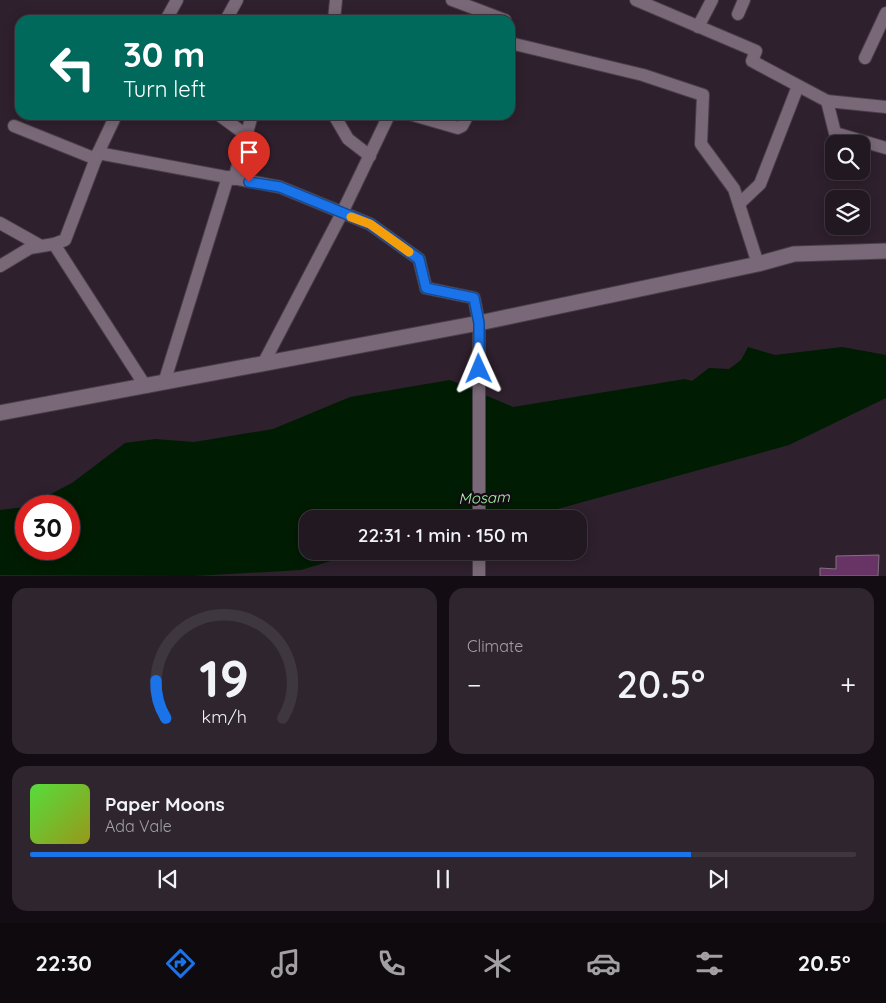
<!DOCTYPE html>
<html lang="en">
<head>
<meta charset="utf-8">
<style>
	body { margin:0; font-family:Quicksand,sans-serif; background:#2e252f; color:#f1f3f6; height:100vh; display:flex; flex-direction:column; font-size:19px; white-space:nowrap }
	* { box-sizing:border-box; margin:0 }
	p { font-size:16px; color:#a2a0a5 }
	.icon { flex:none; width:28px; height:28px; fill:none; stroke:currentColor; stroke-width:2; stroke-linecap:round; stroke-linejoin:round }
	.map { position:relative; height:576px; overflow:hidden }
	.panel { display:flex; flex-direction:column; gap:12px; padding:12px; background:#130d13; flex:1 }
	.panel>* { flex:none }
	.hud { position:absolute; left:15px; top:15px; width:500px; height:105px; border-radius:15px; box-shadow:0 2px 12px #0003,0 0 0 1px #3f3740; background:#00695c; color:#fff; overflow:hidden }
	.fabs { position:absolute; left:825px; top:135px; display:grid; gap:10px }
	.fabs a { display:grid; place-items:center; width:45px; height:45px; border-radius:10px; background:#221822; box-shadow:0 2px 12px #0003,0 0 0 1px #3f3740; font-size:25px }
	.speed { position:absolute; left:15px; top:495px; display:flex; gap:10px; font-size:25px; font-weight:700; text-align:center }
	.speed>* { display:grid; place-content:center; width:65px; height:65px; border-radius:50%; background:#221822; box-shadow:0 2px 12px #0003,0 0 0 1px #3f3740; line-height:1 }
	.speed .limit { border:8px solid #d22; background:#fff; color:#111 }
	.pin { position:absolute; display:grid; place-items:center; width:42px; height:42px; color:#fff; margin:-51px -21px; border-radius:50% 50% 50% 0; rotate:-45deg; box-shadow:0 0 5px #0007 }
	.pin .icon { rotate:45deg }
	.me { position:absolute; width:55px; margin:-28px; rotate:359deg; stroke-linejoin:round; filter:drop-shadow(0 0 4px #0008) }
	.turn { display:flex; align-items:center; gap:18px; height:105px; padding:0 25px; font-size:22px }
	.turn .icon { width:65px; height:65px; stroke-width:2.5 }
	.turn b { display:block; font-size:35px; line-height:42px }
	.big { font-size:38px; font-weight:600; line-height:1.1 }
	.panel .widget { flex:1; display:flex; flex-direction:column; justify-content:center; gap:8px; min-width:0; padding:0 18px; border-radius:15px; background:#2e252f }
	.panel .dial { align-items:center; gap:0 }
	.dial svg { height:130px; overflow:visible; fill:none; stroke:#3f3740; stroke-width:7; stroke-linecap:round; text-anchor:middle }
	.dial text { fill:#f1f3f6; stroke:none }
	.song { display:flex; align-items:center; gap:15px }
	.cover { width:60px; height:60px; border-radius:8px; background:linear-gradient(135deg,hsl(110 70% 55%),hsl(60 70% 35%)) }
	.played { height:5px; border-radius:2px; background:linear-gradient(90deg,#1a73e8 80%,#3f3740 80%) }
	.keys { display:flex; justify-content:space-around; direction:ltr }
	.heat { display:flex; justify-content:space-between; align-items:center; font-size:28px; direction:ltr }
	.panel .tiles { flex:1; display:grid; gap:12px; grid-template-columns:1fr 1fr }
	.widget:last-child { grid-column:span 2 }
	.trip { position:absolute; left:299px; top:510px; width:288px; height:50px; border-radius:15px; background:#221822; box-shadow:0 2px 12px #0003,0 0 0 1px #3f3740; font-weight:600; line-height:50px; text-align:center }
	.tabs { display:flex; height:80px; justify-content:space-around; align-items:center; background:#0e0a0e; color:#a2a0a5 }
	.tabs .icon { width:35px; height:35px }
	.tabs .active { color:#1a73e8 }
	.tabs b { font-size:22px; color:#f1f3f6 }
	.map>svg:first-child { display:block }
</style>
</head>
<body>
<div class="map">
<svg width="886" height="576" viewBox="0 0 886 576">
	<rect width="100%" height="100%" fill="#2e202d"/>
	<path fill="#001c03" d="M 748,347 L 775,355 L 842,347 L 886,355 L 886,398 L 789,445 L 543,513 L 536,519 L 308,519 L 308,551 L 364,551 L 301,570 L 194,576 L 0,575 L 0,510 L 26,507 L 26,549 L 69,549 L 69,506 L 28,506 L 72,483 L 125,443 L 155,439 L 194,442 L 273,429 L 350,397 L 450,380 L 513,407 L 685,379 L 692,381 L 709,368 L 729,369 L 741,360 Z"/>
	<path fill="#683465" stroke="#827180" d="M 879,555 L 878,576 L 820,576 L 820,568 L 836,569 L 836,556 Z"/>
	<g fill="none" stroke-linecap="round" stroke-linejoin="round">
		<g stroke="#493d48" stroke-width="14">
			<g id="street">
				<path d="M 452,0 L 505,20"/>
				<path d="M 636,0 L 756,51 L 752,61 L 827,101 L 835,133 L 886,148"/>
				<path d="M 738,14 L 744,0"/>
				<path d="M 166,20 L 177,0"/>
				<path d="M 226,20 L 237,0"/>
				<path d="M 334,20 L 336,0"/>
				<path d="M 698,27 L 712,0"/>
				<path d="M 510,40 L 510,43 L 643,75 L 703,95 L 701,144 L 734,189 L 758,264"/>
				<path d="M 865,58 L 886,13"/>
				<path d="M 827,101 L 886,107"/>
				<path d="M 116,115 L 98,153 L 280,187 L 370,224 L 419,259 L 426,288 L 474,298 L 479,323 L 479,519"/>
				<path d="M 219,115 L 246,135"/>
				<path d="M 334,115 L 348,139 L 370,156"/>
				<path d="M 413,115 L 458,128 L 462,126 L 468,115"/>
				<path d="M 14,126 L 96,159"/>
				<path d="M 234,179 L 252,115"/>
				<path d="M 739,204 L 760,184 L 798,86"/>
				<path d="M 0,223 L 41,246"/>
				<path d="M 54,244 L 146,387"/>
				<path d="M 0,266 L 30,248 L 54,244 L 65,240 L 98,153"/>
				<path d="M 263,364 L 342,213 L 389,115"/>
				<path d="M 164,383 L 228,177"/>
				<path d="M 479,576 L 479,551"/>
			</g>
		</g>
		<g stroke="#493d48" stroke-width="17">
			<path id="secondary" d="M 0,413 L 479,323 L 758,264 L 794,254 L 886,251"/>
		</g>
		<use href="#street" stroke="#796877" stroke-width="12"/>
		<use href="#secondary" stroke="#796877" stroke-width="15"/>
	</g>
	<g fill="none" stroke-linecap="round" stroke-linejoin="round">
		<g stroke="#114b97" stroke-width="12">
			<path id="route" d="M 249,182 L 280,187 L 370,224 L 419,259 L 426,288 L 474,298 L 479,323 L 479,369"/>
		</g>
		<use href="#route" stroke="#1a73e8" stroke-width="9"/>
		<path stroke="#f59e0b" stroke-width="9" d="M 351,217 L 370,224 L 409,252"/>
	</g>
	<g text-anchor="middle" stroke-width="5" stroke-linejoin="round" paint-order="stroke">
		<g font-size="15" font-style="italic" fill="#a4f5a9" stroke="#130c12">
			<text transform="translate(484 498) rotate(-2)" y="5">Mosam</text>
		</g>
	</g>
</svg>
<div class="fabs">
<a><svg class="icon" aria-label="search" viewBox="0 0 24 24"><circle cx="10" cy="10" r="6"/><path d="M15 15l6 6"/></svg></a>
<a><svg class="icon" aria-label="layers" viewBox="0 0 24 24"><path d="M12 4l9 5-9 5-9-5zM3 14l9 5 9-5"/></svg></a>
</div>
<div class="speed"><div class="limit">30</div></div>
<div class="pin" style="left:249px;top:182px;background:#d93025"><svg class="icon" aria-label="arrive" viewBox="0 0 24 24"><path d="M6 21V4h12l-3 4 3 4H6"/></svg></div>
<svg class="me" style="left:479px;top:369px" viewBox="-20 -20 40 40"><path d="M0-17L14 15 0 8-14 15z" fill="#1a73e8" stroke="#fff" stroke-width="4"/></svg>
<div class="trip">22:31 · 1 min · 150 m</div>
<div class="hud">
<div class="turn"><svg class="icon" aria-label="left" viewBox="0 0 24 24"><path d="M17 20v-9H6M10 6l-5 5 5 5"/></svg><div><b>30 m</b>Turn left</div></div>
</div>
</div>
<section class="panel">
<div class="tiles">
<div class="widget dial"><svg viewBox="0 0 100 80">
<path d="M14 69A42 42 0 1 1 86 69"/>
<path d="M14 69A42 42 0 0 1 8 46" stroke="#1a73e8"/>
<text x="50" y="56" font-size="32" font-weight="700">19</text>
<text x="50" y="72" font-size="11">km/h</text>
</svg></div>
<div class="widget"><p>Climate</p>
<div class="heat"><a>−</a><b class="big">20.5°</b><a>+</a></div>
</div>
<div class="widget">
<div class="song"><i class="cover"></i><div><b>Paper Moons</b><p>Ada Vale</p></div></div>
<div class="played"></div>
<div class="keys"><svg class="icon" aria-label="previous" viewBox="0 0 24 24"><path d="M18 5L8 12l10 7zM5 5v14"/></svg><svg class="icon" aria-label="pause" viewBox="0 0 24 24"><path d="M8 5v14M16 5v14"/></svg><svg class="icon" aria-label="next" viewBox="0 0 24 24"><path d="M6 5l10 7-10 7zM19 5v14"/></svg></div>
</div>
</div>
</section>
<nav class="tabs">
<b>22:30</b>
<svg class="icon active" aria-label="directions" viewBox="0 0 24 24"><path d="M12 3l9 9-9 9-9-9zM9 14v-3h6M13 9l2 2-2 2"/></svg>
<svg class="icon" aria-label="music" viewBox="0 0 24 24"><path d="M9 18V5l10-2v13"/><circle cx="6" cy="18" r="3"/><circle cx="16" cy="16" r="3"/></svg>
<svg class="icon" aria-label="phone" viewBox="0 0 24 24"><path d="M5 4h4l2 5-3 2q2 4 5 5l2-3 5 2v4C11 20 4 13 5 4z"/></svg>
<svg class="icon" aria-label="climate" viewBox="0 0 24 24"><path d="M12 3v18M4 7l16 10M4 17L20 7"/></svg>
<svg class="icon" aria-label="car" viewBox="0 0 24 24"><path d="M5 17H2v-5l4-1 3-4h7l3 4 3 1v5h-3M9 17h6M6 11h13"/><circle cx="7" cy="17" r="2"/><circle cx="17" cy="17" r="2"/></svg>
<svg class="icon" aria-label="filters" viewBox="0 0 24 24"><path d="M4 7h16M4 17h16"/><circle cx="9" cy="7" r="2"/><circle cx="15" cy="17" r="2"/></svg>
<b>20.5°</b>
</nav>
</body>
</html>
